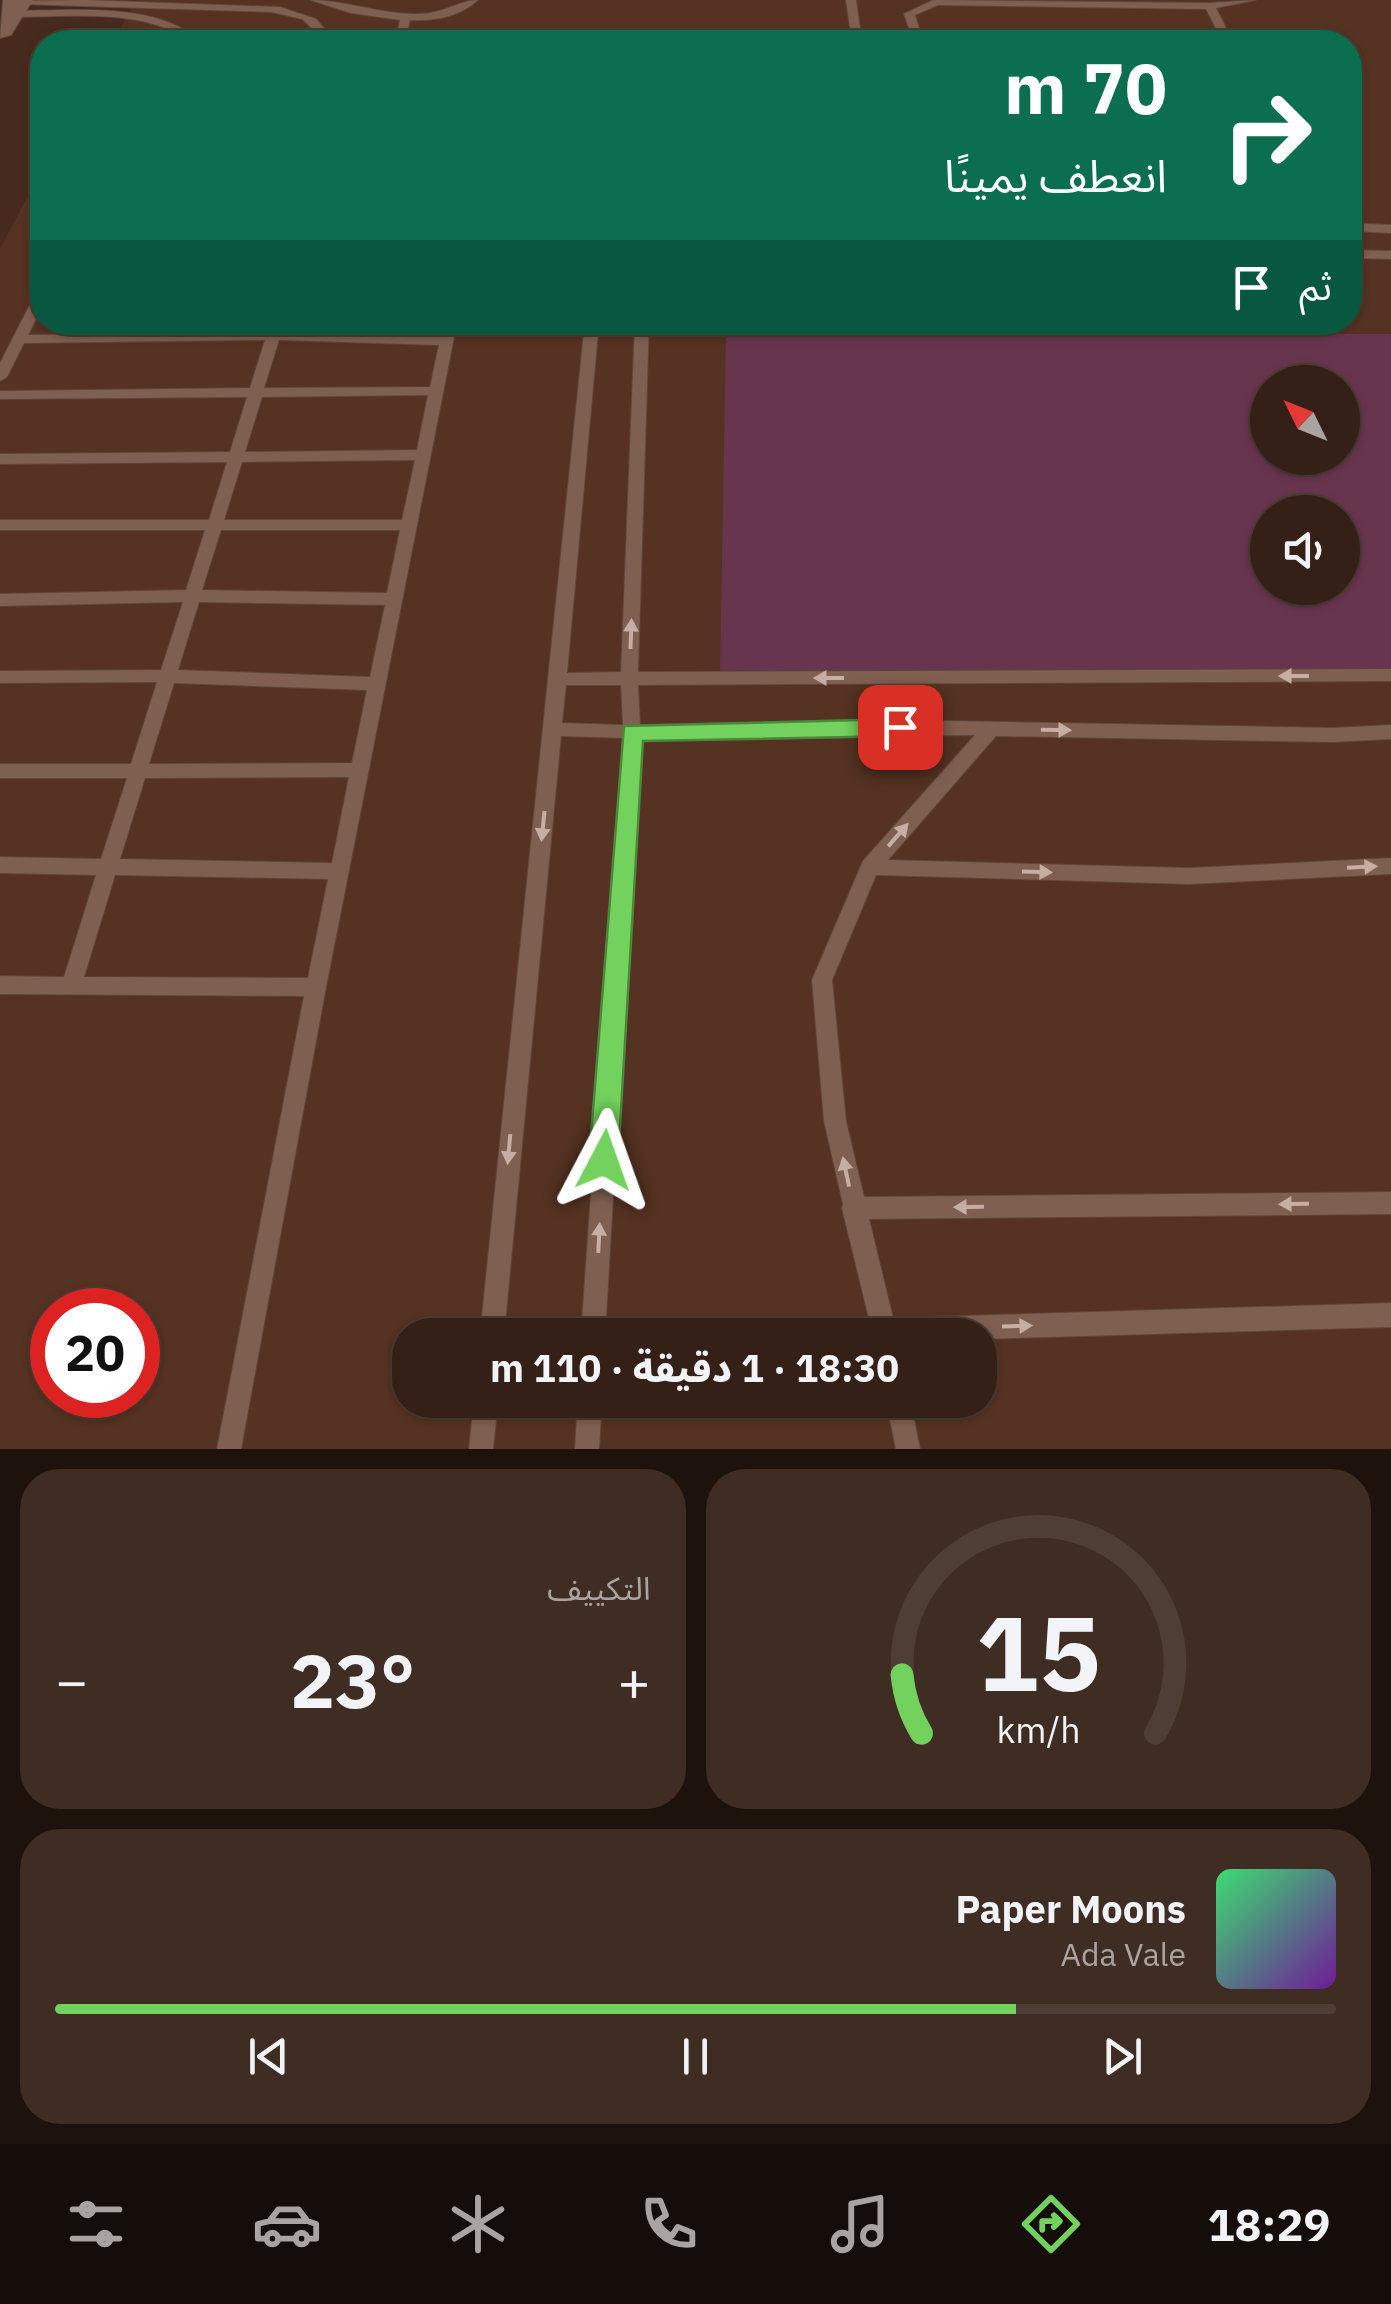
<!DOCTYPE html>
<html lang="ar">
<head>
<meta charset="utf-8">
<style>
	body { margin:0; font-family:"IBM Plex Sans","Noto Sans Arabic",sans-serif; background:#3f2d23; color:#f1f3f6; direction:rtl; height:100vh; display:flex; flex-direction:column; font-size:38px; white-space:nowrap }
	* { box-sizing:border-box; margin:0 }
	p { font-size:32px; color:#a9a3a1 }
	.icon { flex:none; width:55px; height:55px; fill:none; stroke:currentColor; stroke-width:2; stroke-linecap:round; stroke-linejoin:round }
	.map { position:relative; height:1449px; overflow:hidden; direction:ltr }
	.details { display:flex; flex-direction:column; gap:20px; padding:20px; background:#1d120c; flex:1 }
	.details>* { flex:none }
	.banner { position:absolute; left:30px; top:30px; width:1332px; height:305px; border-radius:40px; box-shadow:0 2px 8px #0004,0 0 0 2px #4e3e35; direction:rtl; background:#0b6e4f; color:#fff; overflow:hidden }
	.needle { width:65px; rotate:313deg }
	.tools { position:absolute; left:1250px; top:365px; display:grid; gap:20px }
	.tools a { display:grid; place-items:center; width:110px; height:110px; border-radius:50%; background:#342016; box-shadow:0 2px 8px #0004,0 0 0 2px #4e3e35; font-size:50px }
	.speed { position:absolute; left:30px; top:1288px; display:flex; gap:20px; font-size:50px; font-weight:700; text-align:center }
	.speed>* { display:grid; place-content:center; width:130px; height:130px; border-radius:50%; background:#342016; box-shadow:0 2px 8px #0004,0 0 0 2px #4e3e35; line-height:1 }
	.speed .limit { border:15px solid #d22; background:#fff; color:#111 }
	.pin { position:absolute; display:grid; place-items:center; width:85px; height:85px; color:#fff; margin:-42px; border-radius:20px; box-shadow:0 5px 15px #0006 }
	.me { position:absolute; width:110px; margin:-55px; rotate:4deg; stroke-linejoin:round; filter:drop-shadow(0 0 8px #0008) }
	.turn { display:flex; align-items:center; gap:35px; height:210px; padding:0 30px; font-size:45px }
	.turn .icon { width:130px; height:130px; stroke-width:2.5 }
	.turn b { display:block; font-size:70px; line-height:85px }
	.then { display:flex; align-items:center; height:95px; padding:0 30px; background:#0003; gap:20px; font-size:38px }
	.big { font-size:75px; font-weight:800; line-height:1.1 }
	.details .card { flex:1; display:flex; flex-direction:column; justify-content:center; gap:15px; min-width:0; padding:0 35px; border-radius:40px; background:#3f2d23 }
	.details .dial { align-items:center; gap:0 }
	.dial svg { height:260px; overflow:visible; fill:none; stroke:#4e3e35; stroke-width:7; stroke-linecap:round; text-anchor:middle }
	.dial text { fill:#f1f3f6; stroke:none }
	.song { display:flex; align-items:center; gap:30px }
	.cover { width:120px; height:120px; border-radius:15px; background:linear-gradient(135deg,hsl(140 70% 55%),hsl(280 70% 35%)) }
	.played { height:10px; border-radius:5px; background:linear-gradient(90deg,#73d25d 75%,#4e3e35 75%) }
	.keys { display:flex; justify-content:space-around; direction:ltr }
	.heat { display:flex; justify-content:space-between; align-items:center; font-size:55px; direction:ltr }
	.details .tiles { flex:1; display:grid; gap:20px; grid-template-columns:1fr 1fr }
	.card:last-child { grid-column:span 2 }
	.trip { position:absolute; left:392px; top:1318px; width:605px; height:100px; border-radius:40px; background:#342016; box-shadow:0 2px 8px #0004,0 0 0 2px #4e3e35; font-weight:800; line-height:100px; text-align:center; direction:rtl }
	.tabs { display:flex; height:160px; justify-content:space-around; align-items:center; background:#150d09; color:#a9a3a1 }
	.tabs .icon { width:70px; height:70px }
	.tabs .selected { color:#73d25d }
	.tabs b { font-size:45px; color:#f1f3f6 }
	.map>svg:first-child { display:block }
</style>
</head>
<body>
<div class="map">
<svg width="1391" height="1449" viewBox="0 0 1391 1449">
	<rect width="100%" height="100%" fill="#462a1d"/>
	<path fill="#553221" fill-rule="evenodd" d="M 136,0 L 1391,0 L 1391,1449 L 0,1449 L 0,248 L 42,170 L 42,322 L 1350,322 L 1350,42 L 113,42 ZM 1268,382 L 1342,382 L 1342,458 L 1268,458 ZM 1268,512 L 1342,512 L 1342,588 L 1268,588 ZM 52,1310 L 138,1310 L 138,1395 L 52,1395 ZM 410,1335 L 980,1335 L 980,1400 L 410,1400 Z"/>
	<path fill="#68354e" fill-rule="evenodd" d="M 726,333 L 1391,334 L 1391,669 L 720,672 ZM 1268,382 L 1342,382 L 1342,458 L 1268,458 ZM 1268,512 L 1342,512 L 1342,588 L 1268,588 Z"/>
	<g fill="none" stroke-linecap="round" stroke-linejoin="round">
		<g stroke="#5e463a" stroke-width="2">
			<g id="service">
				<path d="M 84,0 L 280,7 L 316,19 L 331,36 L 332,42 L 188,42 C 149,7 61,17 11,17 L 6,14 L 11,11 C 65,11 155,1 197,39 L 319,35 L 302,19 L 271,12 L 17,4 L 12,1 Z"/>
				<path d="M 310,0 C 346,0 382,15 418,14 C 443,14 460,0 478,0 C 459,17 436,21 410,20 L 405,42 L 395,42 L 400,20 L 351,13 Z"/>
				<path d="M 846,0 L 856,0 L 862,42 L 852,42 Z"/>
				<path d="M 933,0 L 1210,3 L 1256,0 L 1216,8 L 1233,42 L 1223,42 L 1206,9 L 938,5 L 915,15 L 921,34 L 1191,39 L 1196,42 L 914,42 L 904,14 Z"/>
				<path d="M 1350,223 L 1391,225 L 1391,233 L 1350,231 Z"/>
				<path d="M 1350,250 L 1391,251 L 1391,259 L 1350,258 Z"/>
				<path d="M 42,291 L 42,307 L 28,335 L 268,332 L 271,322 L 285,322 L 282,332 L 440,337 L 443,322 L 457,322 L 326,987 L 241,1449 L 217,1449 L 304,996 L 0,994 L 0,976 L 64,977 L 96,875 L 0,873 L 0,857 L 101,859 L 127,778 L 0,778 L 0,764 L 131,764 L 157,682 L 0,683 L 0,671 L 161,670 L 183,602 L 0,606 L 0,594 L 186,590 L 205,530 L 0,530 L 0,520 L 209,520 L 227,462 L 0,464 L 0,454 L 230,452 L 247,397 L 0,399 L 0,391 L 250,388 L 265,340 L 24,343 L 7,377 L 0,381 L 0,363 L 35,295 ZM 279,340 L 439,345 L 430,387 L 264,388 ZM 428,395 L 417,450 L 245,452 L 262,397 ZM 415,460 L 402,520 L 224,520 L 242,462 ZM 221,530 L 400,530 L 387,593 L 202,590 ZM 199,602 L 385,605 L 370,677 L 178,670 ZM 174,683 L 367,690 L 352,763 L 149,764 ZM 349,777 L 332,863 L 120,859 L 145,778 ZM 115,875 L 328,879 L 308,978 L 84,977 Z"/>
				<path d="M 585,322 L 599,322 L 567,673 L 621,672 L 635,322 L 649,322 L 638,672 L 1391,669 L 1391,681 L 638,685 L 640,725 L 900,720 L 1333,728 L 1391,725 L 1391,739 L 1333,742 L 996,736 L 888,860 L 1189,868 L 1391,858 L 1391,874 L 1189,884 L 876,875 L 832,980 L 846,1121 L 864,1197 L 1391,1192 L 1391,1214 L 869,1219 L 893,1318 L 1391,1303 L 1391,1327 L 980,1339 L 980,1335 L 873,1335 L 842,1208 L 843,1204 L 824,1121 L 812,980 L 863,861 L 975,735 L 640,739 L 605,1335 L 581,1335 L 623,738 L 561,736 L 504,1335 L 480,1335 ZM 566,685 L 621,685 L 623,725 L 562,723 Z"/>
				<path d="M 474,1400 L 498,1400 L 493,1449 L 469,1449 Z"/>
				<path d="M 578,1400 L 602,1400 L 599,1449 L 575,1449 Z"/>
				<path d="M 886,1400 L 910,1400 L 920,1449 L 896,1449 Z"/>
			</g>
		</g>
		<g stroke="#5e463a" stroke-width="2">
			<path id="secondary" d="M 3,0 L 33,0 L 11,35 L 0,38 Z"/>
		</g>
		<use href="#service" fill="#7f5f50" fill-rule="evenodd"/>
		<use href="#secondary" fill="#7f5f50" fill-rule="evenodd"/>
	</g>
	<defs><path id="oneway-solid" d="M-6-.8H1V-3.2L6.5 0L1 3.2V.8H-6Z" transform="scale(2.5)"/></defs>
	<g fill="#c6aea3">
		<use href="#oneway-solid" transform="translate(631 634) rotate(-88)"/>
		<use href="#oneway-solid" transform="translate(1294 676) rotate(180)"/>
		<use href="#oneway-solid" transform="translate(829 678) rotate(180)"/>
		<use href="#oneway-solid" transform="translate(1056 730) rotate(1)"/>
		<use href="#oneway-solid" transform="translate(543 826) rotate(96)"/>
		<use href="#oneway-solid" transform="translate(898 835) rotate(-49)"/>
		<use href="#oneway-solid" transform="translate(1362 867) rotate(-3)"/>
		<use href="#oneway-solid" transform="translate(1037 872) rotate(2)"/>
		<use href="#oneway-solid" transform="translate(509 1149) rotate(95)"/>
		<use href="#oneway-solid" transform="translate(846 1172) rotate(-102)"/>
		<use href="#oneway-solid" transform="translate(1294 1204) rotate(179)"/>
		<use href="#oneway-solid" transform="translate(969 1207) rotate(179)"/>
		<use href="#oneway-solid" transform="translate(599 1238) rotate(-87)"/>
		<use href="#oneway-solid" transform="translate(1017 1326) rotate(-2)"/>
	</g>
	<path fill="#73d25d" stroke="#4b883c" stroke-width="2.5" d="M 900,719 L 912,727 L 900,736 L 643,741 L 618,1160 L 614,1169 L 604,1173 L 593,1169 L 589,1160 L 624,726 Z"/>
</svg>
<div class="tools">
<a><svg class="needle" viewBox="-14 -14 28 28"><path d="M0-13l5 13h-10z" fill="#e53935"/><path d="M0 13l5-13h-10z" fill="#a9a3a1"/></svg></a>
<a><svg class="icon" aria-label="sound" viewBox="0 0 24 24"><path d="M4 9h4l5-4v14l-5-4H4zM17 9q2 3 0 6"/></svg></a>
</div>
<div class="speed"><div class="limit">20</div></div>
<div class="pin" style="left:900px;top:727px;background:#d93025"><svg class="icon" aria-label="arrive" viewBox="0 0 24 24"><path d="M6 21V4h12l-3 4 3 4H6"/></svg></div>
<svg class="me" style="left:604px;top:1160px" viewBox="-20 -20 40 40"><path d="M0-17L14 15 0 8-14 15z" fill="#73d25d" stroke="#fff" stroke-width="4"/></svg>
<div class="trip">18:30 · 1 دقيقة · 110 m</div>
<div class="banner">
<div class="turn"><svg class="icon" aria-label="right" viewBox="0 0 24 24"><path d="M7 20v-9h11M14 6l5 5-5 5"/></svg><div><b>70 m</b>انعطف يمينًا</div></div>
<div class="then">ثم<svg class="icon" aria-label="arrive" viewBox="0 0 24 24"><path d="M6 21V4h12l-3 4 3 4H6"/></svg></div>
</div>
</div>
<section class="details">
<div class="tiles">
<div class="card dial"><svg viewBox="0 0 100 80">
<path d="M14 69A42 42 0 1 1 86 69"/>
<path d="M14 69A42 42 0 0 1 8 51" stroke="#73d25d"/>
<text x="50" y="56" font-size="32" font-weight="700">15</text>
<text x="50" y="72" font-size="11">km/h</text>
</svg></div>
<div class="card"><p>التكييف</p>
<div class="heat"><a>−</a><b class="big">23°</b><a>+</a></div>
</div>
<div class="card">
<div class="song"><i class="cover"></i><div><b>Paper Moons</b><p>Ada Vale</p></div></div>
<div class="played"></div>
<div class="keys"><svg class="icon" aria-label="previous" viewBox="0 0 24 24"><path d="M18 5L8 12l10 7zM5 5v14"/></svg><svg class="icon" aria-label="pause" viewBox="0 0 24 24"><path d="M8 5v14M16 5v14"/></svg><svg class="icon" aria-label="next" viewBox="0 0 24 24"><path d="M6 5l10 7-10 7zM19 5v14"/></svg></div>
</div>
</div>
</section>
<nav class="tabs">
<b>18:29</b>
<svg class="icon selected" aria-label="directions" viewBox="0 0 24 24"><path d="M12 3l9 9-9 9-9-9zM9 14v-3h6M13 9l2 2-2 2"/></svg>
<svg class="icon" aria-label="music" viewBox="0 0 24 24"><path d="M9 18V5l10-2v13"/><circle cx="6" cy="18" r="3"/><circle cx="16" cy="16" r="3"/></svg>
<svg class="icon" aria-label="phone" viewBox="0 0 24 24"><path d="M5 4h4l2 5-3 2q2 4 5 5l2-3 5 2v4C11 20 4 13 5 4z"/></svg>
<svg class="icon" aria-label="climate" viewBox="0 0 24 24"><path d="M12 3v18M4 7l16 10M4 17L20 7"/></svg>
<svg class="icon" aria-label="car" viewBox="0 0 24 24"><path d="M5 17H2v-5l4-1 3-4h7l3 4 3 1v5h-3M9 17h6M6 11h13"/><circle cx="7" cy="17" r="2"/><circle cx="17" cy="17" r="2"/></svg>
<svg class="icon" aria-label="filters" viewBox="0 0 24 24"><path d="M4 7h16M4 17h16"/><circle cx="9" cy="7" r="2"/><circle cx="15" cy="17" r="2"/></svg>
</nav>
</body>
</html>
